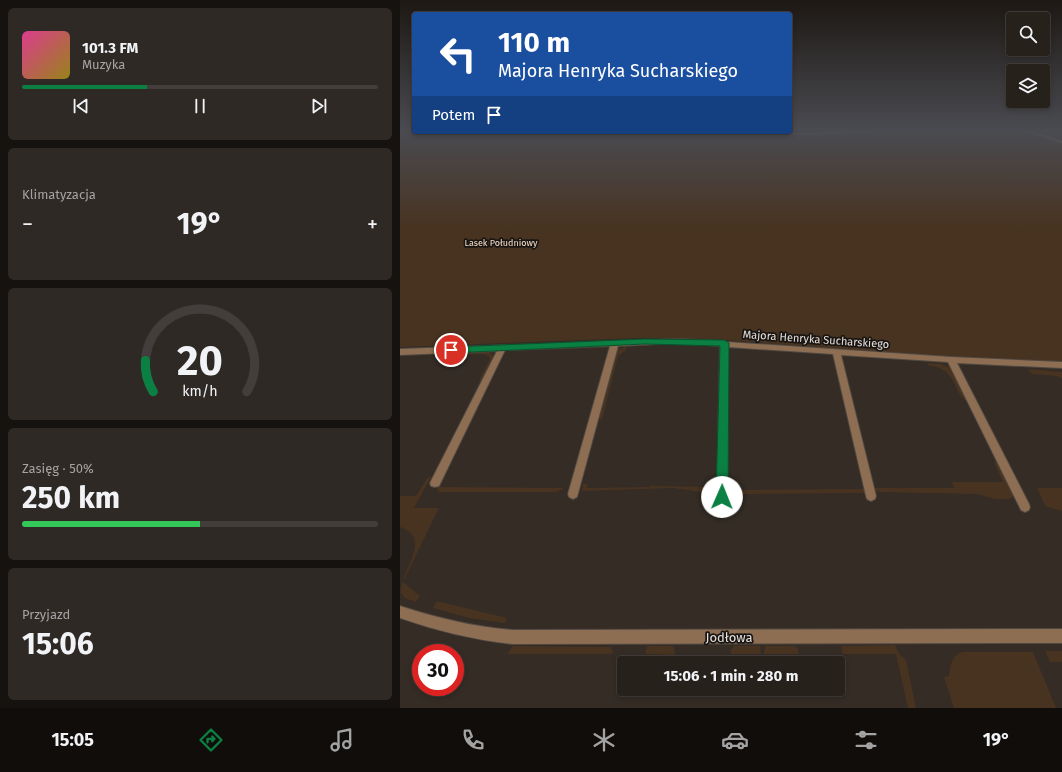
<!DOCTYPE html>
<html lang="pl">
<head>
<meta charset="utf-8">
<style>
	body { margin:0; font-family:"Fira Sans",sans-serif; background:#2f2925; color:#f1f3f6; height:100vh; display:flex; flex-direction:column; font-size:15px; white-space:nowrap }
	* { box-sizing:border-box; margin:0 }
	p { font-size:13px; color:#a4a3a3 }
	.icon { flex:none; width:22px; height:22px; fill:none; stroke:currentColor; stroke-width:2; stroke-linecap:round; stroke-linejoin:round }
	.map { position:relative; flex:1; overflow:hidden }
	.drawer { display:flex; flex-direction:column; gap:8px; padding:8px; background:#15120f; width:400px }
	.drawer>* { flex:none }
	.banner { position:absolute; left:12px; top:12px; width:380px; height:122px; border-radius:4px; box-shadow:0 2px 6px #0003,0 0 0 1px #433e3b; background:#1a4fa0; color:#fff; overflow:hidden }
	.buttons { position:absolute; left:606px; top:12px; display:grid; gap:8px }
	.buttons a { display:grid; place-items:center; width:44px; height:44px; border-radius:4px; background:#27211c; box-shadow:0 2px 6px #0003,0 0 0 1px #433e3b; font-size:20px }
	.speed { position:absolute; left:12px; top:644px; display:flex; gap:8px; font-size:20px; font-weight:700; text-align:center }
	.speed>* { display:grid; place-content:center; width:52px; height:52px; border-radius:50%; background:#27211c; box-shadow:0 2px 6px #0003,0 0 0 1px #433e3b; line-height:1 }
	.speed .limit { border:6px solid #d22; background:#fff; color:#111 }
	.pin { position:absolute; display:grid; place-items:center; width:34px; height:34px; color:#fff; margin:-17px; border:2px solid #fff; border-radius:50%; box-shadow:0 1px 4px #0007 }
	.me { position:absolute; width:44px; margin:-22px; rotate:1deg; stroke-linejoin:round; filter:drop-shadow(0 0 3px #0008) }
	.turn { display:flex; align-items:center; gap:14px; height:84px; padding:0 20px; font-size:18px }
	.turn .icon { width:52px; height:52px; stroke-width:2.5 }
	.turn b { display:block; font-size:28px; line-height:34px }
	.then { display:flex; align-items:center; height:38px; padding:0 20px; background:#0003; gap:8px; font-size:15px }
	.big { font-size:30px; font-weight:700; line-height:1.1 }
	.drawer .tile { flex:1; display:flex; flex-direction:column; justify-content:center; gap:6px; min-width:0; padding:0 14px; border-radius:6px; background:#2f2925 }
	.drawer .dial { align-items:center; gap:0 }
	.dial svg { height:104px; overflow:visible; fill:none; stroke:#433e3b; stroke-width:7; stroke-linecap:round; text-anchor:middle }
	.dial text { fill:#f1f3f6; stroke:none }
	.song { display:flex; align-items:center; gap:12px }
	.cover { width:48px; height:48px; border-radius:6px; background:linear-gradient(135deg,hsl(330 70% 55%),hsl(50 70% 35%)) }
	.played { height:4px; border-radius:2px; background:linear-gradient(90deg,#0b8043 35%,#433e3b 35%) }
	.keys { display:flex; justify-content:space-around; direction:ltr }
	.heat { display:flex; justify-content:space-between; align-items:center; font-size:22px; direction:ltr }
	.charge { height:6px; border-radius:3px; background:linear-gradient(90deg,#34c759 50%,#433e3b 0) }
	.trip { position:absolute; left:217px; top:656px; width:228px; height:40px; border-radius:4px; background:#27211c; box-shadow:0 2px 6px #0003,0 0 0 1px #433e3b; font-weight:700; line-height:40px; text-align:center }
	.dock { display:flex; height:64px; justify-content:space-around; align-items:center; background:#100d0b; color:#a4a3a3 }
	.dock .icon { width:28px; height:28px }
	.dock .active { color:#0b8043 }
	.dock b { font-size:18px; color:#f1f3f6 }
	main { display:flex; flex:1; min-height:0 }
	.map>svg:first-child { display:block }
</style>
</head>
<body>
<main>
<section class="drawer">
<div class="tile">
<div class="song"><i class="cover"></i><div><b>101.3 FM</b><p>Muzyka</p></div></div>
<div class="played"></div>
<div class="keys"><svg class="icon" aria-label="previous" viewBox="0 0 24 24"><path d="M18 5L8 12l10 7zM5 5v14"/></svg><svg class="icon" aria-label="pause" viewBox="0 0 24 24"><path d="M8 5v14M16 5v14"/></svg><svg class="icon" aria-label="next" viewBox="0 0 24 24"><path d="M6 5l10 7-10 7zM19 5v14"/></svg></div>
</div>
<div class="tile"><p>Klimatyzacja</p>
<div class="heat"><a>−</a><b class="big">19°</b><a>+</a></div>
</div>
<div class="tile dial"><svg viewBox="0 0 100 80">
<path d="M14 69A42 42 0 1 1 86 69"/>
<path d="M14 69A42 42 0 0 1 8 45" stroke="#0b8043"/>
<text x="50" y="56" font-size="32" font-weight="700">20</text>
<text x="50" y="72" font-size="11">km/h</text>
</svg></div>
<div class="tile"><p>Zasięg · 50%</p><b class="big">250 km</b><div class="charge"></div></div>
<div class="tile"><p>Przyjazd</p><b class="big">15:06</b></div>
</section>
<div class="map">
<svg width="662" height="708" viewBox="0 0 662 708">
	<rect width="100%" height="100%" fill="#342c25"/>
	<g fill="#483321">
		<path d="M 390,129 L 662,129 L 662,362 L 525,355 L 314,339 L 235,338 L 0,347 L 0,132 L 14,130 L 14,132 L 390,132 Z"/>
		<path d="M 227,346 L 226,350 L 218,356 L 202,420 L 199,419 L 216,350 Z"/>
		<path d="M 85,351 L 89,352 L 93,356 L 82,380 L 79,381 L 90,359 L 90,357 L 83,354 L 42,356 L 46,353 Z"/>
		<path d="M 527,363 L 541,364 L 549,367 L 568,402 C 551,392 558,368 529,366 Z"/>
		<path d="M 628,369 L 662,372 L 662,379 L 657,376 L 632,374 Z"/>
		<path d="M 594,462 L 598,463 L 614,496 L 609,499 L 595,499 L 576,494 L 479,492 L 475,491 L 473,488 L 554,488 L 552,482 L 603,482 Z"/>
		<path d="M 47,466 L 50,466 L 40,487 L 164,488 L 157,492 L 38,492 L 37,488 Z"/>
		<path d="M 28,477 L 31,477 L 14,508 L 39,508 L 3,582 L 20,596 L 16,602 L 5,598 L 1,593 C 0,570 34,538 0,527 L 0,496 L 16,496 Z"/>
		<path d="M 328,479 L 330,479 L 331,490 L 464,489 L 465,493 L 336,494 L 328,490 Z"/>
		<path d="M 315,480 L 318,480 L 317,489 L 309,493 L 273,488 L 182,491 L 183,484 L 187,484 L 187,488 L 250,487 L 250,486 L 314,487 Z"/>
		<path d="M 637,488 L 662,488 L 662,511 L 645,506 Z"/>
		<path d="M 37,601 L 107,618 L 105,623 L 69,618 L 33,608 Z"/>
		<path d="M 495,645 L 499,654 L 506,660 L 516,708 L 508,708 L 496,654 L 443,654 L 441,647 L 443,646 Z"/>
		<path d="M 113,646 L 210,647 L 213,651 L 212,654 L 107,654 Z"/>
		<path d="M 247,646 L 272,646 L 274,648 L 275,655 L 245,654 Z"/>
		<path d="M 334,646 L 360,646 L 361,654 L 331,654 L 331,650 Z"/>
		<path d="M 365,646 L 395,646 L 398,649 L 399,654 L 364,654 Z"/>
		<path d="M 645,651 L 662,651 L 662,662 L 650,662 Z"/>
		<path d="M 562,652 L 633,652 L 656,708 L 554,708 L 544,677 L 549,676 C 550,666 551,657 562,652 Z"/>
	</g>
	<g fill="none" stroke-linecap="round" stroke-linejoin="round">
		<g stroke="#504942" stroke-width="2">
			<g id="minor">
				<path d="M 480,129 L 501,129 L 499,130 L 410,135 L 334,133 L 332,132 L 410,133 Z"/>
				<path d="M 619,129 L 625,129 L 662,141 L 662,143 Z"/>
				<path d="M 279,339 L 321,341 L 324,341 L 327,342 L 551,357 L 662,362 L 662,368 L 557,363 L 629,504 L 630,507 L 629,510 L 625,512 L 621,510 L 548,362 L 441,355 L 476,496 L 475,499 L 471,501 L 467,499 L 466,496 L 433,354 L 328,347 L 327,497 L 326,500 L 322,502 L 318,500 L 317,497 L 320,346 L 279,343 L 218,346 L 177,497 L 173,499 L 169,497 L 168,494 L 210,346 L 105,350 L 39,486 L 35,487 L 31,486 L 30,483 L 97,351 L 0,355 L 0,349 Z"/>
				<path d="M 0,606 C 37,618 74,627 113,630 L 662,629 L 662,643 L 113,644 C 74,640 37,631 0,618 Z"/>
			</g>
		</g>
		<use href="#minor" fill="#8e6e53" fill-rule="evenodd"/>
	</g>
	<linearGradient id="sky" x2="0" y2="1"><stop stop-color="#1d1814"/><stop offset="0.57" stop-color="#4a4b51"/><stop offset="1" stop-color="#4a4b51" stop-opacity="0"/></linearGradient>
	<rect width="662" height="228" fill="url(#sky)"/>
	<path fill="#0b8043" stroke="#07532c" d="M 245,339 L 324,340 L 329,343 L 328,497 L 326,500 L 322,502 L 317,500 L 316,497 L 320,346 L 245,344 L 51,353 L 46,350 L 51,347 Z"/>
	<g text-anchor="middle" stroke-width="3.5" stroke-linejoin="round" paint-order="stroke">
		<g font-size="9" fill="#f7deca" stroke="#191512">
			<text x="101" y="246">Lasek Południowy</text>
		</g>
		<g font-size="11" fill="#e5dfdb" stroke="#191512">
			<text transform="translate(416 339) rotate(4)" y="4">Majora Henryka Sucharskiego</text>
		</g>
		<g font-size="13" fill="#e5dfdb" stroke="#191512">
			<text x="329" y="642">Jodłowa</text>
		</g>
	</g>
</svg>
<div class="buttons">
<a><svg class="icon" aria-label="search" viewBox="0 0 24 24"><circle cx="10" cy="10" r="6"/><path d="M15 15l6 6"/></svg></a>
<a><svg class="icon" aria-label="layers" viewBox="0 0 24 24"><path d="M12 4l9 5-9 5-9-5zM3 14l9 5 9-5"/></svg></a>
</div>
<div class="speed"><div class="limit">30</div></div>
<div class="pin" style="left:51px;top:350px;background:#d93025"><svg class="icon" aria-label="arrive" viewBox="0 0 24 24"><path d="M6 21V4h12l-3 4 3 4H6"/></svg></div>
<svg class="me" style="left:322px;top:497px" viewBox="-20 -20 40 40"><circle r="19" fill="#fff"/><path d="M0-13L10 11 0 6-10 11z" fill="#0b8043"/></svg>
<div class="trip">15:06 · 1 min · 280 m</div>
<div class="banner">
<div class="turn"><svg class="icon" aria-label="left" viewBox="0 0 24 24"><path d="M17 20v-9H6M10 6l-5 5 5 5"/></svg><div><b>110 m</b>Majora Henryka Sucharskiego</div></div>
<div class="then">Potem<svg class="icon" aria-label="arrive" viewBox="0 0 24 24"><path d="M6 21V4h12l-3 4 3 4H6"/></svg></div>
</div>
</div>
</main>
<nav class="dock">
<b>15:05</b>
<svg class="icon active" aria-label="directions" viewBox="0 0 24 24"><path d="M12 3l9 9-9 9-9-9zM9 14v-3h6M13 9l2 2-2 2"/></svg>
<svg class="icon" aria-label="music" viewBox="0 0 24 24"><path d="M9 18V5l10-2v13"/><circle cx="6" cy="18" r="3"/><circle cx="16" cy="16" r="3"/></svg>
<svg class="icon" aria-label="phone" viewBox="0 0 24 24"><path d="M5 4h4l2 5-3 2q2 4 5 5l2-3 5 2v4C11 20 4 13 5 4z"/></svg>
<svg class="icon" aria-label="climate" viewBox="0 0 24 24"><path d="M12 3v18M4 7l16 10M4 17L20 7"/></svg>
<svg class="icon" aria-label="car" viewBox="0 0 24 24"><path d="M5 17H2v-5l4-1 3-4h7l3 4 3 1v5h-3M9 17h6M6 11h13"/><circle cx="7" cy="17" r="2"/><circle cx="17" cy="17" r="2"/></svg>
<svg class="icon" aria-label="filters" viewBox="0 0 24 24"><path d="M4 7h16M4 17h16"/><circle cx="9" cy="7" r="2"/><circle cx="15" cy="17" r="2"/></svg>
<b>19°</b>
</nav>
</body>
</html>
